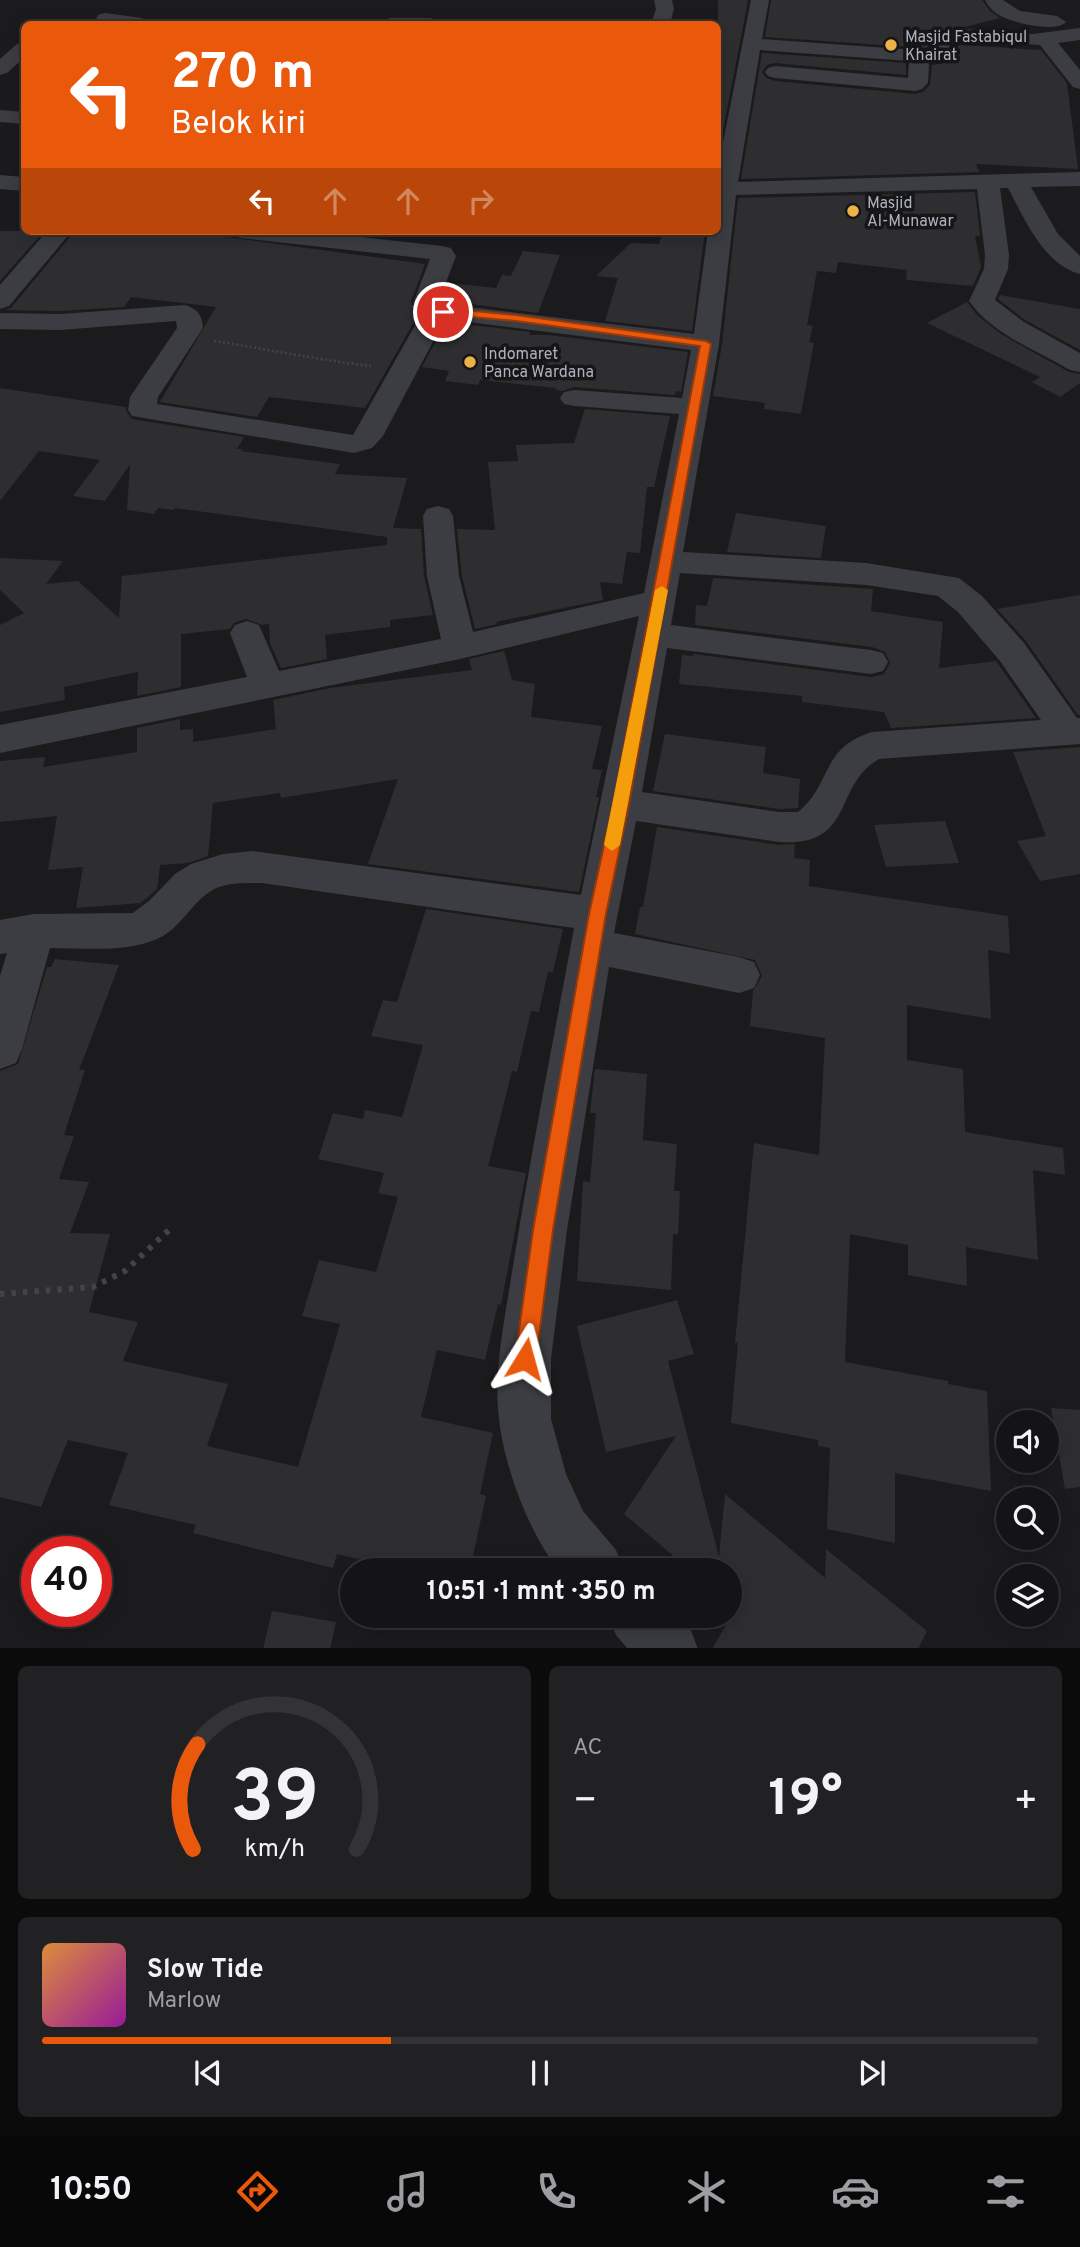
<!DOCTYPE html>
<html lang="id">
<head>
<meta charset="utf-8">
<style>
	body { margin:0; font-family:Overpass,sans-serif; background:#212123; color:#f1f3f6; height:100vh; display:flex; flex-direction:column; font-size:26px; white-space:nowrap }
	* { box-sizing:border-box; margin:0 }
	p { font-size:23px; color:#9d9ea1 }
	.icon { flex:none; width:38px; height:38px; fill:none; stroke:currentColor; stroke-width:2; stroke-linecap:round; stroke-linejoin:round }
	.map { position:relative; height:1648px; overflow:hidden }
	.details { display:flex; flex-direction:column; gap:18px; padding:18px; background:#0b0b0c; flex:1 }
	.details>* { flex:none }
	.top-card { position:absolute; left:21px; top:21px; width:700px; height:214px; border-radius:10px; box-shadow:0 4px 18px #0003,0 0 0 2px #333335; background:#ea580c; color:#fff; overflow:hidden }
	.controls { position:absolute; left:996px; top:1410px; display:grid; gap:14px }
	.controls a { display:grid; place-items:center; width:63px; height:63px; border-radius:50%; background:#141416; box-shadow:0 4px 18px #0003,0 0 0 2px #333335; font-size:35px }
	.speed { position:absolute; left:21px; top:1536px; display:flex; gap:14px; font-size:35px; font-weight:700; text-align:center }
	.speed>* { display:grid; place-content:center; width:91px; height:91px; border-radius:50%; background:#141416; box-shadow:0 4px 18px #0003,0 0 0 2px #333335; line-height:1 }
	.speed .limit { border:10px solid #d22; background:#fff; color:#111 }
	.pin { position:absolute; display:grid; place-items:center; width:60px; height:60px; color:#fff; margin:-30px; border:4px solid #fff; border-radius:50%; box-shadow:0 2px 7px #0007 }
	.me { position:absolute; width:77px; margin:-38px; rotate:8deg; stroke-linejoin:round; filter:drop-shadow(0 0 5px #0008) }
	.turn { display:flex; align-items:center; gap:24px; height:147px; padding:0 35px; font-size:32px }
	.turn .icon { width:91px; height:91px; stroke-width:2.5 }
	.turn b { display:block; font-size:49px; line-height:60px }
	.lanes { display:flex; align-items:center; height:66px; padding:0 35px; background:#0003; justify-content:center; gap:35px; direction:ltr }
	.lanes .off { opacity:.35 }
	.big { font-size:52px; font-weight:700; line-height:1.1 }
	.details .tile { flex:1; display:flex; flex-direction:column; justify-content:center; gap:10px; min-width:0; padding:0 24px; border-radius:10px; background:#212123 }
	.details .dial { align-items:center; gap:0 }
	.dial svg { height:182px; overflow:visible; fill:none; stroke:#333335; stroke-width:7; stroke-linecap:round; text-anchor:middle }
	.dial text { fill:#f1f3f6; stroke:none }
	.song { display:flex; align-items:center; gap:21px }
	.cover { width:84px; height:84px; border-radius:10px; background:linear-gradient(135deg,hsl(30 70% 55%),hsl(300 70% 35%)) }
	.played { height:7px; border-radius:4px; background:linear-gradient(90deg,#ea580c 35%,#333335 35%) }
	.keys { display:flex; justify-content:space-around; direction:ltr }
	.heat { display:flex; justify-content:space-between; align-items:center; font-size:38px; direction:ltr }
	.details .tiles { flex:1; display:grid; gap:18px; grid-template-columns:1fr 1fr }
	.tile:last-child { grid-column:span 2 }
	.trip { position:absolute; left:340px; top:1558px; width:402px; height:70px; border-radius:35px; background:#141416; box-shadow:0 4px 18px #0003,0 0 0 2px #333335; font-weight:700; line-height:70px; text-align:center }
	.menu { display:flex; height:112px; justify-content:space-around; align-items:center; background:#080809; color:#9d9ea1 }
	.menu .icon { width:49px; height:49px }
	.menu .selected { color:#ea580c }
	.menu b { font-size:32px; color:#f1f3f6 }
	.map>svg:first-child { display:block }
</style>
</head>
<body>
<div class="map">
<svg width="1080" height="1649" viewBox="0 0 1080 1649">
	<rect width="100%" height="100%" fill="#1b1b1d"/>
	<g fill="#2e2e31">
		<path d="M 718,0 L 748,0 L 718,157 Z"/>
		<path d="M 771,0 L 982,0 L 990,11 L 1000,18 L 933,35 L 923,42 L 930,42 L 927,48 L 765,37 Z"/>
		<path d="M 962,45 L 1041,50 L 1067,83 L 1078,169 L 976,164 L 979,172 L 741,179 L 762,53 L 906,63 L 906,75 L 775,63 L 767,65 L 762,72 L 766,78 L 775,81 L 915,94 L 923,92 L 930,85 L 932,65 L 945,63 L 952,47 Z"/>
		<path d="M 975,192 L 980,236 L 975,236 L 981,267 L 973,286 L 906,280 L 907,270 L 838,262 L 836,273 L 817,271 L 807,325 L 813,326 L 809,342 L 814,343 L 801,414 L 764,409 L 765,403 L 713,396 L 722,344 L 738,198 Z"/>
		<path d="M 0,231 L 44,231 L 0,281 Z"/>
		<path d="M 75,231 L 183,231 L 425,264 L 411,302 L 419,313 L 365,408 L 269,397 L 257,417 L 160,402 L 216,307 L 131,297 L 124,307 L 60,311 L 4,310 L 11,308 Z"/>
		<path d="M 663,231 L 705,231 L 692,331 L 605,321 L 618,278 L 596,276 L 631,243 L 659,244 Z"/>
		<path d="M 523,251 L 560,255 L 538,313 L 442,300 L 448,283 L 496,288 L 502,275 L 511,276 Z"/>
		<path d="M 1000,295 L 1080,309 L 1080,350 L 1025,320 L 998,299 Z"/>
		<path d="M 967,302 L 977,315 L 1001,334 L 1069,372 L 1080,374 L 1080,383 L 1060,397 L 1032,382 L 1040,377 L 927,323 Z"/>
		<path d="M 446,322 L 530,332 L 529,335 L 548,335 L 688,352 L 681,392 L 676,391 L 675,395 L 574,387 L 562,391 L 556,390 L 556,388 L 480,380 L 478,385 L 445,381 L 449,371 L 422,367 Z"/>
		<path d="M 0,388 L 126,407 L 126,411 L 132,419 L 244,437 L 237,449 L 243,449 L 241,451 L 340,464 L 335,474 L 407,478 L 393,528 L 421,529 L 424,576 L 433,615 L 390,620 L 390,627 L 325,635 L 327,659 L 281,668 L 270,643 L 269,624 L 262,625 L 246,619 L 234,623 L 230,629 L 181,634 L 181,687 L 137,696 L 138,672 L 64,687 L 65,700 L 0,712 L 0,625 L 24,613 L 0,590 L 0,558 L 63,561 L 46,584 L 78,581 L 119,618 L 122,576 L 387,545 L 387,537 L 175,508 L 174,510 L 158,508 L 154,514 L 127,510 L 130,464 L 105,501 L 73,496 L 100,460 L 39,451 L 0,501 Z"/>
		<path d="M 585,409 L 670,416 L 654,487 L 647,487 L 640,553 L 627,552 L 622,584 L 600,582 L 603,600 L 496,622 L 497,624 L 475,629 L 462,576 L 457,529 L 495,530 L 488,462 L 518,461 L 516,445 L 574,443 Z"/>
		<path d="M 736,513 L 826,526 L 821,558 L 727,552 Z"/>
		<path d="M 713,578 L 873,589 L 871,611 L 943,622 L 939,668 L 996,661 L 1036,718 L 891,728 L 884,712 L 802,702 L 802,696 L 679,684 L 682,655 L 693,656 L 693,654 L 871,677 L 884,674 L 890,663 L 885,652 L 872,647 L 695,625 L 696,605 L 707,606 Z"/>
		<path d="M 1080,595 L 1080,715 L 1078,715 L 1026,641 L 997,609 Z"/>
		<path d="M 504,651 L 512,680 L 535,684 L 531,717 L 602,726 L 592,769 L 602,770 L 596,797 L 599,797 L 579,892 L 368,864 L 398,779 L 281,798 L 280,793 L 213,803 L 208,856 L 188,863 L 160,865 L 157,889 L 141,903 L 76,908 L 83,867 L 48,870 L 57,816 L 0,822 L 0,761 L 45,757 L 43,767 L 137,752 L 137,728 L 180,719 L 180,730 L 193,729 L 193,742 L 276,729 L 273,700 L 330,688 L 472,670 L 469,659 Z"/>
		<path d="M 665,734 L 766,747 L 763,773 L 800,779 L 798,808 L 779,809 L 653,791 Z"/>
		<path d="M 1080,747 L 1080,874 L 1040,881 L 1017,841 L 1046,836 L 1013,752 Z"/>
		<path d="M 945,821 L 959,863 L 886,867 L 874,825 Z"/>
		<path d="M 657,827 L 779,845 L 795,844 L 794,858 L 810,860 L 809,886 L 1008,916 L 1010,954 L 988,950 L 991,1019 L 907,1005 L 907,1060 L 963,1069 L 965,1132 L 1063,1148 L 1065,1175 L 1033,1170 L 1038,1260 L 966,1247 L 967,1286 L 908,1275 L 908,1245 L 850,1234 L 845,1362 L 948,1381 L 948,1384 L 987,1391 L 991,1491 L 895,1473 L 895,1543 L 827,1529 L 830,1448 L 818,1446 L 818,1440 L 731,1423 L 738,1342 L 735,1343 L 754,1143 L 819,1155 L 825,1038 L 750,1026 L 753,991 L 762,976 L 755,960 L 635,934 L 640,907 L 643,907 Z"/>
		<path d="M 426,909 L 563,929 L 553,972 L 548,972 L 539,1012 L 531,1011 L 517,1072 L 512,1071 L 488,1166 L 526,1173 L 501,1305 L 498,1304 L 485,1360 L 437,1350 L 421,1417 L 493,1433 L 480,1494 L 486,1496 L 470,1570 L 425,1570 L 397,1564 L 396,1568 L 337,1554 L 333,1568 L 193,1533 L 196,1525 L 109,1505 L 128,1453 L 68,1440 L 41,1507 L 0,1497 L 0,1071 L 18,1064 L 47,967 L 51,967 L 55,959 L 119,965 L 79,1070 L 85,1070 L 64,1135 L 74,1136 L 59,1179 L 89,1182 L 70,1233 L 110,1234 L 89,1312 L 138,1322 L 123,1361 L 228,1384 L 207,1446 L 298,1467 L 340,1324 L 302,1316 L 319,1260 L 376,1272 L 398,1197 L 378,1193 L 384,1173 L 318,1159 L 333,1113 L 363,1119 L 365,1110 L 402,1117 L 423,1045 L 371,1036 L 383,1000 L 397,1002 Z"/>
		<path d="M 595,1069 L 647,1074 L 643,1140 L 677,1144 L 674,1191 L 680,1191 L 678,1234 L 673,1234 L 671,1290 L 577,1281 L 583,1181 L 590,1182 L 596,1113 L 590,1113 Z"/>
		<path d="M 677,1300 L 694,1354 L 668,1361 L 719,1557 L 725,1494 L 825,1578 L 826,1549 L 927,1631 L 918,1649 L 712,1649 L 730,1618 L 730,1570 L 690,1570 L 624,1514 L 676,1436 L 606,1452 L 577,1326 Z"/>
		<path d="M 1051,1408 L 1080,1410 L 1080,1487 L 1065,1489 Z"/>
		<path d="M 272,1611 L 336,1622 L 330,1649 L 263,1649 Z"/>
	</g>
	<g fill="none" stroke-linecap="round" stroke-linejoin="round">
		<path stroke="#424449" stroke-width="2.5" stroke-dasharray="2 2.5" stroke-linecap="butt" d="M 214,341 C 267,349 318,360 371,366"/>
		<path stroke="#424449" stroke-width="6" stroke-dasharray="4.5 7" stroke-linecap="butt" d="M 0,1294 L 93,1287 L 125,1271 L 169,1230"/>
		<g fill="#3c3d42" fill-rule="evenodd">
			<path d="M 654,0 L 672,0 L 674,9 L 670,24 L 651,24 L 656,9 Z"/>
			<path d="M 751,0 L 769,0 L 762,39 L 929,51 L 934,38 L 964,29 L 1033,34 L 1080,28 L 1080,40 L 1058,43 L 1080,70 L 1080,89 L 1073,87 L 1040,45 L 965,41 L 950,45 L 945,60 L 929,63 L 928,83 L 922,89 L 915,91 L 775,78 L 768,76 L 765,72 L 768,68 L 775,66 L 908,78 L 909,61 L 760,50 L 738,182 L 1080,172 L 1080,186 L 1031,187 L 1058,234 L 1080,256 L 1080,274 C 1044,265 1024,218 1008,188 L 1000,188 L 1009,255 L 1008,269 L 995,300 L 1024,322 L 1080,353 L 1080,372 L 1070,370 C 1036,350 992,334 969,301 L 984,269 L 985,255 L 977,189 L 736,195 L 719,344 L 683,552 L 866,563 L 959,578 L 982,596 L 1024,643 L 1077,718 L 1080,718 L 1080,744 L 879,759 C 832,786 856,847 779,842 L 636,821 L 614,933 L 739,957 L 754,962 L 760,975 L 754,988 L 739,993 L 609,967 L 567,1230 L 551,1359 L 551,1419 L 566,1474 L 583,1511 L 616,1550 L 624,1570 L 559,1570 C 529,1534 504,1466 499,1419 C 493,1371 505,1319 512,1272 C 530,1157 553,1042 574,928 L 262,883 C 248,883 232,882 219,887 C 193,897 183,928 157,939 C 124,953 85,948 50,948 L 22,1049 L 16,1063 L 0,1069 L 0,976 L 7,953 L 0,954 L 0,920 L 34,914 L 133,913 L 150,900 L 175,874 L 191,864 L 223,854 L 252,851 L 581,895 L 639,616 L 460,659 L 0,753 L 0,725 L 247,677 L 230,633 L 235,625 L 247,621 L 259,625 L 279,671 L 441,639 L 427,576 L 423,516 L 427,509 L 438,506 L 449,509 L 453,516 L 459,576 L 473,632 L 644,593 L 679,414 L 574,406 L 564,404 L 560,398 L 564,392 L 574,390 L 682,398 L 691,350 L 445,319 L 383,436 L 372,448 L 354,453 L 132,416 L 128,410 L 130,397 L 177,328 L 176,321 L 60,330 L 0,329 L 0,313 L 60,314 L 185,305 C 198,309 202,315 203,328 L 158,397 L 157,404 L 353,435 L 422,313 L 413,303 L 430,259 L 241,238 L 232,236 L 229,231 L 307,231 L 442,246 L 451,248 L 456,256 L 439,301 L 443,304 L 694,334 L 708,231 L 718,231 L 718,168 ZM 680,573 L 866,585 L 938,596 L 958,612 L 1000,661 L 1041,720 L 872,732 C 820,748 832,785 798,812 L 779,812 L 642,792 L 667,648 L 871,674 L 883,671 L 888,662 L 883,653 L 871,650 L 671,625 Z"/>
			<path d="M 985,0 L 1003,0 L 1020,11 L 1057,16 L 1066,22 C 1057,33 1013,23 1001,16 C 993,12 989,7 985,0 Z"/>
			<path d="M 105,13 L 142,18 L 152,24 L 98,23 L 96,19 L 98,15 Z"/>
			<path d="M 390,18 L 431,18 L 441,24 L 380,24 Z"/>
			<path d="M 24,42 L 24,58 L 7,73 L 0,75 L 0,59 L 17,44 Z"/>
			<path d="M 0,110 L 24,112 L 24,124 L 0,122 Z"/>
			<path d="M 0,175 L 24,177 L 24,191 L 0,189 Z"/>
			<path d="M 47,231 L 72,231 L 9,306 L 0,309 L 0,285 Z"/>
			<path d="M 607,1615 L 677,1615 L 690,1628 L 698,1649 L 628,1649 L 616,1635 Z"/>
		</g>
	</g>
	<path fill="#ea580c" stroke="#983908" stroke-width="2" d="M 443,308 L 516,315 L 706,341 L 711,344 L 629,804 L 606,914 L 553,1230 L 536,1359 L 533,1367 L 525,1370 L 518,1367 L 515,1359 L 533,1230 L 589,914 L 613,804 L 700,346 L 516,321 L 439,314 L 437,312 Z"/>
	<path fill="#f59e0b" d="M 662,586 L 668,590 L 620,845 L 612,851 L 604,845 L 655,590 Z"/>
	<g fill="#ebb345" stroke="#161618" stroke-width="2.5">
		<circle cx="891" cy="45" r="7"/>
		<circle cx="853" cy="211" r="7"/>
		<circle cx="470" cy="362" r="7"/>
	</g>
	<g text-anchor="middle" stroke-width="7" stroke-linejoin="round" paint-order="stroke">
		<g font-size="16" fill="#aeb2bc" stroke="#161618" text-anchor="start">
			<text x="905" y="42">Masjid Fastabiqul<tspan x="905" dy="18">Khairat</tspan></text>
			<text x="867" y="208">Masjid<tspan x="867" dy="18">Al-Munawar</tspan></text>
			<text x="484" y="359">Indomaret<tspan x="484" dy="18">Panca Wardana</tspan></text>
		</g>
	</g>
</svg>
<div class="controls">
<a><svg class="icon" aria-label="sound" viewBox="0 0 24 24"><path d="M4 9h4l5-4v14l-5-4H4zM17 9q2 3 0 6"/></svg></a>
<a><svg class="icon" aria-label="search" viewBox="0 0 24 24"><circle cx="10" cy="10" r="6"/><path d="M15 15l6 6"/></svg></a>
<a><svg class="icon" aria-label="layers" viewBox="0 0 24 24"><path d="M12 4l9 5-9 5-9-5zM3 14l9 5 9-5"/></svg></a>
</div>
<div class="speed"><div class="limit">40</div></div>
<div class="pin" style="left:443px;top:312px;background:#d93025"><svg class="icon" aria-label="arrive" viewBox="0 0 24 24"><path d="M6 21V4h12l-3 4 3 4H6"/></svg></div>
<svg class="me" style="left:525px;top:1359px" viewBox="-20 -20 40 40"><path d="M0-17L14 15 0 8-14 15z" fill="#ea580c" stroke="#fff" stroke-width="4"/></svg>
<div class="trip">10:51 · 1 mnt · 350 m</div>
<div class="top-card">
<div class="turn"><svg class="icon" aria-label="left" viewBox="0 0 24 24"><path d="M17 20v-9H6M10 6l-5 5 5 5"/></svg><div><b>270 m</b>Belok kiri</div></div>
<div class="lanes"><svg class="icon" aria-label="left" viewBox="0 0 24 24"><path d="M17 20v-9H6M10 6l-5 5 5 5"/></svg><svg class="icon off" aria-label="ahead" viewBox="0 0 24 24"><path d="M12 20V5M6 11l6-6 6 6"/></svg><svg class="icon off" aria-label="ahead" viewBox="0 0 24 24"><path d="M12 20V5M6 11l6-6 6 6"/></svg><svg class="icon off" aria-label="right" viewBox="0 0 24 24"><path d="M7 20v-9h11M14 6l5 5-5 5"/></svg></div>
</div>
</div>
<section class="details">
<div class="tiles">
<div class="tile dial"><svg viewBox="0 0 100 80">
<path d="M14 69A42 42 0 1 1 86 69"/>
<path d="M14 69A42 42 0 0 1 16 23" stroke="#ea580c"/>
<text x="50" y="56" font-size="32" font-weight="700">39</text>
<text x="50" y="72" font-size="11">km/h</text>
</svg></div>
<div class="tile"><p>AC</p>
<div class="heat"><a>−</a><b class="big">19°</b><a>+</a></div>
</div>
<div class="tile">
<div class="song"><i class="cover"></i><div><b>Slow Tide</b><p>Marlow</p></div></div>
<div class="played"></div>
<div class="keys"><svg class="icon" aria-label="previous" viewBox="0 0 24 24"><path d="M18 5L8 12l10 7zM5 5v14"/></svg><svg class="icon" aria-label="pause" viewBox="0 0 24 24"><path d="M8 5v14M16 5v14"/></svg><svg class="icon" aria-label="next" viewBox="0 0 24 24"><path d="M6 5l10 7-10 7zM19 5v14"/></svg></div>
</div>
</div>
</section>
<nav class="menu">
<b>10:50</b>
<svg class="icon selected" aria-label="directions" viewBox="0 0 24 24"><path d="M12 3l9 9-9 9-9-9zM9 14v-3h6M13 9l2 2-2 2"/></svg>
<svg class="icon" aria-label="music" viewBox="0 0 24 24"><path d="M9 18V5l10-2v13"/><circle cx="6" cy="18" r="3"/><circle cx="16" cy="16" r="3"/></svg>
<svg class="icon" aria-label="phone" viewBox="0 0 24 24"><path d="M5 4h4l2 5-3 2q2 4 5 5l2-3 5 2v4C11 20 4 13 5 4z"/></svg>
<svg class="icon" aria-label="climate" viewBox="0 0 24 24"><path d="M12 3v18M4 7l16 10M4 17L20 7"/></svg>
<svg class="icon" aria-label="car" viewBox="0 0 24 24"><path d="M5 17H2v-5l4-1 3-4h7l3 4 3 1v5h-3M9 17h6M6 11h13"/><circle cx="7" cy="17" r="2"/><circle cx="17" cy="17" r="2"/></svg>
<svg class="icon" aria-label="filters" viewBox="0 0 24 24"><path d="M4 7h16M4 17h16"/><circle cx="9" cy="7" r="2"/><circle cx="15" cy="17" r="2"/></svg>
</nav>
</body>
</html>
